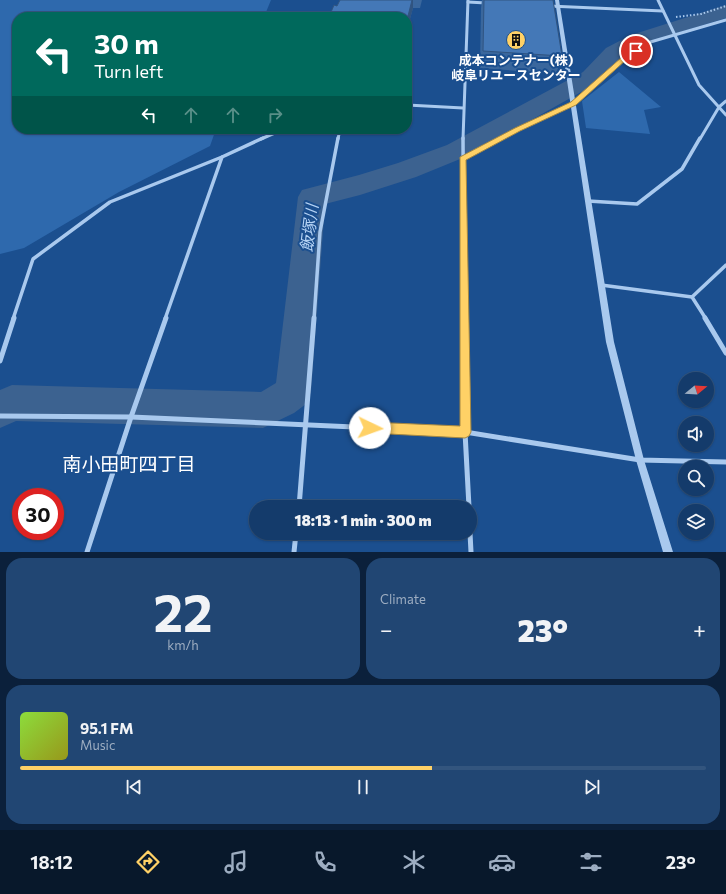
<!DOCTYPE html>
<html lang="en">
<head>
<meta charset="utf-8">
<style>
	body { margin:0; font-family:Commissioner,"Noto Sans JP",sans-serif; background:#214673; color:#f1f3f6; height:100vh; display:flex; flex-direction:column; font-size:15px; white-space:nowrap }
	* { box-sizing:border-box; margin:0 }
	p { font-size:13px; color:#9dadc1 }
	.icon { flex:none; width:22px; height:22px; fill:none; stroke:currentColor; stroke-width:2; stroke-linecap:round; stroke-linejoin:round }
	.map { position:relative; height:552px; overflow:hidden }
	.sheet { display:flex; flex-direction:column; gap:6px; padding:6px; background:#0b203b; flex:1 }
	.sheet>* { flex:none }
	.guide { position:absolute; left:12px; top:12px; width:400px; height:122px; border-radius:16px; box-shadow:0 1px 3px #0004,0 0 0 1px #33557e; background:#00695c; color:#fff; overflow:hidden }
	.needle { width:26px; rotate:72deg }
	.controls { position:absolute; left:678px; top:372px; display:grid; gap:8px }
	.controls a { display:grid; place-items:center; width:36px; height:36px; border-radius:50%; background:#143b6b; box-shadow:0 1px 3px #0004,0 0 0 1px #33557e; font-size:20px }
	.speed { position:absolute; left:12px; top:488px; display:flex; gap:8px; font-size:20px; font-weight:700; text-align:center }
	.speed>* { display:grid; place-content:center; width:52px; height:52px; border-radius:50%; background:#143b6b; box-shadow:0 1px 3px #0004,0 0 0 1px #33557e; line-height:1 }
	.speed .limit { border:6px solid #d22; background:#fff; color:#111 }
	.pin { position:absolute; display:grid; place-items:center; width:34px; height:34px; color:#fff; margin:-17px; border:2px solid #fff; border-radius:50%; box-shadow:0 1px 4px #0007 }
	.me { position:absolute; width:44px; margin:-22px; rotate:93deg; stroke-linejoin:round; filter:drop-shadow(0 0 3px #0008) }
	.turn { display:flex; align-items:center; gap:14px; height:84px; padding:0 16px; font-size:18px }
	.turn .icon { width:52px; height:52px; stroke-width:2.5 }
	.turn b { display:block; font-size:28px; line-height:34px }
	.lanes { display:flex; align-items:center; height:38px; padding:0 16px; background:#0003; justify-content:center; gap:20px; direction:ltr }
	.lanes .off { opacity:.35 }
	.big { font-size:30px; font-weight:800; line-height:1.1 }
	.sheet .card { flex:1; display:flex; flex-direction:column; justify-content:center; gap:6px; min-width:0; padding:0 14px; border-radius:16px; background:#214673 }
	.sheet .dial { align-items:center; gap:0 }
	.dial b { font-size:52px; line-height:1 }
	.song { display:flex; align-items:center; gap:12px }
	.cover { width:48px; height:48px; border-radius:6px; background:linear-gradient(135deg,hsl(90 70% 55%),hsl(60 70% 35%)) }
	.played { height:4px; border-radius:2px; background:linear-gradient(90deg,#ffd166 60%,#33557e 60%) }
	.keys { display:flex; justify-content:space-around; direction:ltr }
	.heat { display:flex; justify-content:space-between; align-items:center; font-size:22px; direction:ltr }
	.sheet .tiles { flex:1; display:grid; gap:6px; grid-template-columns:1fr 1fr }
	.card:last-child { grid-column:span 2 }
	.trip { position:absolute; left:249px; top:500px; width:228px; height:40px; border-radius:20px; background:#143b6b; box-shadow:0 1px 3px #0004,0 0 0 1px #33557e; font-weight:800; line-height:40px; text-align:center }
	.dock { display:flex; height:64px; justify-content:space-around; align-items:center; background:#08182b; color:#9dadc1 }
	.dock .icon { width:28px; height:28px }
	.dock .on { color:#ffd166 }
	.dock b { font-size:18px; color:#f1f3f6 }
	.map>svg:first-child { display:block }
</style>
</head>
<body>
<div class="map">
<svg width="726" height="552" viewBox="0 0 726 552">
	<rect width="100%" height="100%" fill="#1b4f8f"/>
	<g fill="#2e69ad">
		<path d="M 0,0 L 271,0 L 264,17 L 17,17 L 17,129 L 216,129 L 210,146 L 119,192 L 24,248 L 0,254 Z"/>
		<path d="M 619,72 L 661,107 L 644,110 L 650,134 L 586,128 L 582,101 Z"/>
	</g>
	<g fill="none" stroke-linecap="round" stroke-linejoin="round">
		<path fill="#3c6290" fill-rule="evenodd" d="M 726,5 L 726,18 L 645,43 L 622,58 L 599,82 L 465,157 L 416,177 L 360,195 L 325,204 L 311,392 L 306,404 L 294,413 L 263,428 L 16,421 L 0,428 L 0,390 L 12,385 L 261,392 L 276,383 L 298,197 L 302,190 L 359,175 L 398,163 L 447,145 L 583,72 L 606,48 L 631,35 Z"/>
		<path stroke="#a9c9ee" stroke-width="2" stroke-dasharray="1.5 2" stroke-linecap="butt" d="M 676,17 L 701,14 L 726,6"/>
		<g stroke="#a9c9ee" stroke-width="3">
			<path d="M 658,0 L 699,85 L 726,115"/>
			<path d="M 468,2 L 486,3"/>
			<path d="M 549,6 L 663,11"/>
			<path d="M 407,105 L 463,108"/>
			<path d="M 261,139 L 284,129"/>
			<path d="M 338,139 L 340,129"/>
			<path d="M 463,139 L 468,0"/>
			<path d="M 498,139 L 573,103 L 624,58 L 647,43 L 726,20"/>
			<path d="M 700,139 L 719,107 L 726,101"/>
		</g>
		<g stroke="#a9c9ee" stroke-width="3.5">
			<path d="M 463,138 L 464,319"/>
			<path d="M 462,158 L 500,138"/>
			<path d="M 588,201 L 637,204 L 682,169 L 700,138"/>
			<path d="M 601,285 L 692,297 L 706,319"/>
			<path d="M 692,297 L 726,265"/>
			<path d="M 13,319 L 33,259 L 110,202 L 222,157"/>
			<path d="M 165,319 L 222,157 L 263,138"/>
			<path d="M 314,319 L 320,232 L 338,138"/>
		</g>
		<g stroke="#a9c9ee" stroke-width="5">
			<path d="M 464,318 L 465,432 L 469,507"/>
			<path d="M 705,318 L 726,353"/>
			<path d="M 0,361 L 14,318"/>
			<path d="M 0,416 L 131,417 L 465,432 L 640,460 L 726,462"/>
			<path d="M 299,507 L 314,318"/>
			<path d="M 470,533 L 471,552"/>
			<path d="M 87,552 L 131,417 L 166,318"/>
			<path d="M 294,552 L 296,533"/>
		</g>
		<path fill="#a9c9ee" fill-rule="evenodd" d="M 555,0 L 559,0 L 614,342 L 644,460 L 673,552 L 663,552 L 636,460 L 606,342 Z"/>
	</g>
	<g fill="#3a679d">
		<path d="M 340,0 L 422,0 L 420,8 L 413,8 L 407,30 L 407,17 L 337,6 Z"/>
		<path d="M 482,0 L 553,0 L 562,56 L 556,74 L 480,68 L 481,8 Z"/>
	</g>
	<path fill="#305480" d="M 412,0 L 413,0 L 413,8 L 407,30 L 407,20 Z"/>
	<g fill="#4478b7" stroke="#305480">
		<path d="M 340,0 L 412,0 L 407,20 L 407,17 L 329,17 L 334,5 L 337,6 Z"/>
		<path d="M 484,0 L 553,0 L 562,56 L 483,51 Z"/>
	</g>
	<path fill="#ffd166" stroke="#a68842" d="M 636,49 L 639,51 L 638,52 L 626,60 L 576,105 L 520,131 L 466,160 L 471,432 L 469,436 L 465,438 L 370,433 L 366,432 L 364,428 L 366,424 L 370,422 L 460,426 L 460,157 L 515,128 L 571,102 L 622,57 Z"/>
	<defs>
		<g id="building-disc" transform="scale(1)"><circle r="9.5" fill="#ffd166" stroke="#1b4f8f"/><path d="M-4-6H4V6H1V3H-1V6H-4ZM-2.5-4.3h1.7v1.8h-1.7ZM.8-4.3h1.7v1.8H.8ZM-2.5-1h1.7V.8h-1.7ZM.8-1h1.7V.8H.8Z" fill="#111"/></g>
	</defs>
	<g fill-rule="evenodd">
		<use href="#building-disc" x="516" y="40"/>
	</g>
	<g text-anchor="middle" stroke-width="4" stroke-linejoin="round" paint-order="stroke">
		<g font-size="13" font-weight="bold" fill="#fff" stroke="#1b4f8f">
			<text x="516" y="65">成本コンテナー(株)<tspan x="516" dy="15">岐阜リユースセンター</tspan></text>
		</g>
		<g font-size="16" font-style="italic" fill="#b5d3f5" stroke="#1b4f8f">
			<text transform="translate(309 228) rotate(-83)" y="6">飯塚川</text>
		</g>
		<g font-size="19" fill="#fff" stroke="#1b4f8f">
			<text x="129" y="471">南小田町四丁目</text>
		</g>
	</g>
</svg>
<div class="controls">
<a><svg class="needle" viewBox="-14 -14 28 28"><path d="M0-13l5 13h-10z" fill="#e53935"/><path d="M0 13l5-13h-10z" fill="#9dadc1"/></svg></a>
<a><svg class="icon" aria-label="sound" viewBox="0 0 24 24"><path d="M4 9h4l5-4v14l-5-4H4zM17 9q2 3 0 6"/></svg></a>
<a><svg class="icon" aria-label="search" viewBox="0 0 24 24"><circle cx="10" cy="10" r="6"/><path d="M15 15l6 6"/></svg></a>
<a><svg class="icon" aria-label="layers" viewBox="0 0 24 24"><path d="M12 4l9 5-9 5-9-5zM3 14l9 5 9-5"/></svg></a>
</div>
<div class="speed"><div class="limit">30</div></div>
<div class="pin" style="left:636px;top:51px;background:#d93025"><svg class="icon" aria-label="arrive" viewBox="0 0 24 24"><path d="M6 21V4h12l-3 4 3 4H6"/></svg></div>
<svg class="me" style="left:370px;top:428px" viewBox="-20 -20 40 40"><circle r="19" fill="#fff"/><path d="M0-13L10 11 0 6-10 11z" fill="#ffd166"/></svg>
<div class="trip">18:13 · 1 min · 300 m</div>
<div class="guide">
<div class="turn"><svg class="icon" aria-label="left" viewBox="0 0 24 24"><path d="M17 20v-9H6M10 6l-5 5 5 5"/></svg><div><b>30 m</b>Turn left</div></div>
<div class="lanes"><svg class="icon" aria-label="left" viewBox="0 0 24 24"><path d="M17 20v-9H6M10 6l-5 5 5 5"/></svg><svg class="icon off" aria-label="ahead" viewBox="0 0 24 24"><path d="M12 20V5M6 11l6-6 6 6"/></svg><svg class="icon off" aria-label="ahead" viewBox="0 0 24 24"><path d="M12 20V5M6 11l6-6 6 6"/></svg><svg class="icon off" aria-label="right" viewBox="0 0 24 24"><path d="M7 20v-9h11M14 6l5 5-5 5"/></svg></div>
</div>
</div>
<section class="sheet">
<div class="tiles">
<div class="card dial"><b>22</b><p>km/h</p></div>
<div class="card"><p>Climate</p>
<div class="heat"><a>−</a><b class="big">23°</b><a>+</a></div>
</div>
<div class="card">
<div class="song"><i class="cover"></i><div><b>95.1 FM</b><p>Music</p></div></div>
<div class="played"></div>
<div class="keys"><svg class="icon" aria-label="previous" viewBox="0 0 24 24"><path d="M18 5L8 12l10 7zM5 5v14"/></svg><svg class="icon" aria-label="pause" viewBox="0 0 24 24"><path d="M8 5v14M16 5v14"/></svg><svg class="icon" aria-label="next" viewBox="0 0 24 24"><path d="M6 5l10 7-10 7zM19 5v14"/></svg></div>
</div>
</div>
</section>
<nav class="dock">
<b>18:12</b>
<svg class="icon on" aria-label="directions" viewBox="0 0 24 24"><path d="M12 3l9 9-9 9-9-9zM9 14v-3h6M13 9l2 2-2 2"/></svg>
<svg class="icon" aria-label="music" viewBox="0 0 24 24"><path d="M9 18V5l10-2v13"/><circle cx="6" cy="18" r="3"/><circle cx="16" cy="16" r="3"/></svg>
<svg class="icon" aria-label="phone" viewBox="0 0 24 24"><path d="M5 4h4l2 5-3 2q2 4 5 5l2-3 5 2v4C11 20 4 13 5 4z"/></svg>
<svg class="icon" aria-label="climate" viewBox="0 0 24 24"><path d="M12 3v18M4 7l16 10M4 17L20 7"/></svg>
<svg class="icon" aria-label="car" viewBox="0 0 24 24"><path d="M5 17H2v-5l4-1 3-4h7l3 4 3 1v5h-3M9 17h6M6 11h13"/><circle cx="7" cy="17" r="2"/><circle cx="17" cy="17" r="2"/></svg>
<svg class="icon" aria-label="filters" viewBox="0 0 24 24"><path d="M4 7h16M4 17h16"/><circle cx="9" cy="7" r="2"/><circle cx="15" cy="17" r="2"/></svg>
<b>23°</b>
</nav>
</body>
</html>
